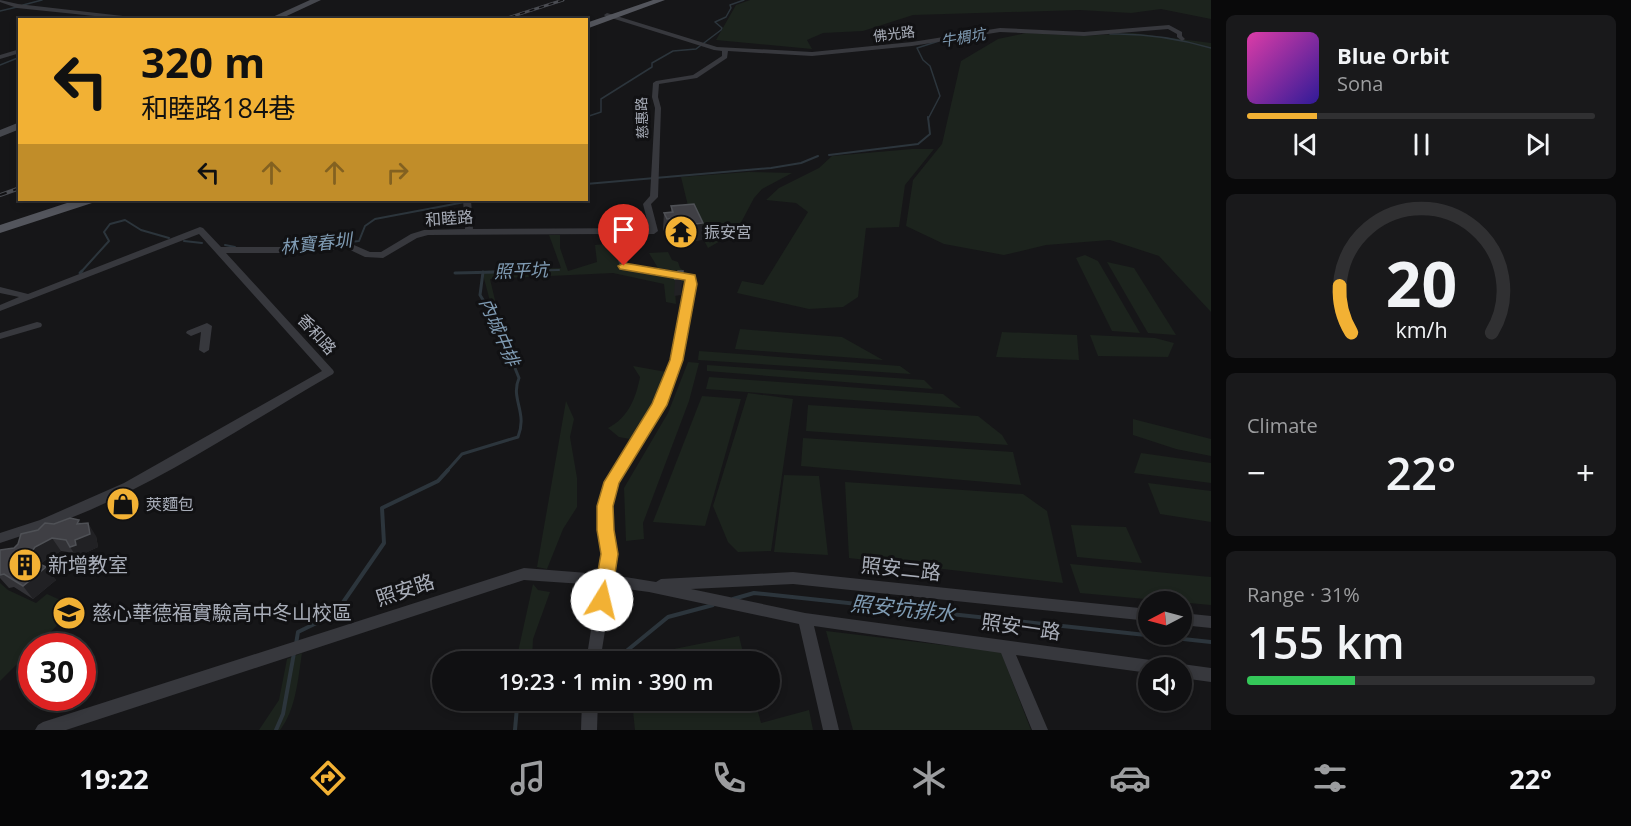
<!DOCTYPE html>
<html lang="en">
<head>
<meta charset="utf-8">
<style>
	body { margin:0; font-family:"Open Sans","Noto Sans TC",sans-serif; background:#19191b; color:#f1f3f6; height:100vh; display:flex; flex-direction:column; font-size:22px; white-space:nowrap }
	* { box-sizing:border-box; margin:0 }
	p { font-size:20px; color:#9c9d9f }
	.icon { flex:none; width:33px; height:33px; fill:none; stroke:currentColor; stroke-width:2; stroke-linecap:round; stroke-linejoin:round }
	.map { position:relative; flex:1; overflow:hidden }
	.sheet { display:flex; flex-direction:column; gap:15px; padding:15px; background:#09090a; width:420px }
	.sheet>* { flex:none }
	.top-card { position:absolute; left:18px; top:18px; width:570px; height:183px; border-radius:0px; box-shadow:0 3px 9px #0003,0 0 0 2px #303032; background:#f2b134; color:#111; overflow:hidden }
	.needle { width:39px; rotate:264deg }
	.controls { position:absolute; left:1138px; top:591px; display:grid; gap:12px }
	.controls a { display:grid; place-items:center; width:54px; height:54px; border-radius:50%; background:#101012; box-shadow:0 3px 9px #0003,0 0 0 2px #303032; font-size:30px }
	.speed { position:absolute; left:18px; top:633px; display:flex; gap:12px; font-size:30px; font-weight:700; text-align:center }
	.speed>* { display:grid; place-content:center; width:78px; height:78px; border-radius:50%; background:#101012; box-shadow:0 3px 9px #0003,0 0 0 2px #303032; line-height:1 }
	.speed .limit { border:9px solid #d22; background:#fff; color:#111 }
	.pin { position:absolute; display:grid; place-items:center; width:51px; height:51px; color:#fff; margin:-62px -26px; border-radius:50% 50% 50% 0; rotate:-45deg; box-shadow:0 0 6px #0007 }
	.pin .icon { rotate:45deg }
	.me { position:absolute; width:66px; margin:-33px; rotate:9deg; stroke-linejoin:round; filter:drop-shadow(0 0 4px #0008) }
	.turn { display:flex; align-items:center; gap:21px; height:126px; padding:0 24px; font-size:27px }
	.turn .icon { width:78px; height:78px; stroke-width:2.5 }
	.turn b { display:block; font-size:42px; line-height:51px }
	.lanes { display:flex; align-items:center; height:57px; padding:0 24px; background:#0003; justify-content:center; gap:30px; direction:ltr }
	.lanes .off { opacity:.35 }
	.big { font-size:45px; font-weight:600; line-height:1.1 }
	.sheet .widget { flex:1; display:flex; flex-direction:column; justify-content:center; gap:9px; min-width:0; padding:0 21px; border-radius:9px; background:#19191b }
	.sheet .dial { align-items:center; gap:0 }
	.dial svg { height:156px; overflow:visible; fill:none; stroke:#303032; stroke-width:7; stroke-linecap:round; text-anchor:middle }
	.dial text { fill:#f1f3f6; stroke:none }
	.song { display:flex; align-items:center; gap:18px }
	.cover { width:72px; height:72px; border-radius:9px; background:linear-gradient(135deg,hsl(320 70% 55%),hsl(250 70% 35%)) }
	.played { height:6px; border-radius:3px; background:linear-gradient(90deg,#f2b134 20%,#303032 20%) }
	.keys { display:flex; justify-content:space-around; direction:ltr }
	.heat { display:flex; justify-content:space-between; align-items:center; font-size:33px; direction:ltr }
	.charge { height:9px; border-radius:4px; background:linear-gradient(90deg,#34c759 31%,#303032 0) }
	.trip { position:absolute; left:432px; top:651px; width:348px; height:60px; border-radius:30px; background:#101012; box-shadow:0 3px 9px #0003,0 0 0 2px #303032; font-weight:600; line-height:60px; text-align:center }
	.menu { display:flex; height:96px; justify-content:space-around; align-items:center; background:#060607; color:#9c9d9f }
	.menu .icon { width:42px; height:42px }
	.menu .selected { color:#f2b134 }
	.menu b { font-size:27px; color:#f1f3f6 }
	main { display:flex; flex:1; min-height:0 }
	.map>svg:first-child { display:block }
</style>
</head>
<body>
<main>
<div class="map">
<svg width="1211" height="730" viewBox="0 0 1211 730">
	<rect width="100%" height="100%" fill="#161618"/>
	<g fill="#1c231d">
		<path d="M 750,0 L 1211,0 L 1211,19 L 1161,9 L 1131,13 L 1080,10 L 913,15 L 863,31 L 823,33 L 807,40 L 812,49 L 716,40 L 736,5 Z"/>
		<path d="M 1026,33 L 1082,36 L 1133,33 L 1211,43 L 1211,312 L 1159,256 L 1110,240 L 1046,245 L 1004,255 L 944,244 L 906,226 L 913,180 L 942,144 L 961,61 L 998,39 Z"/>
		<path d="M 912,149 L 934,149 L 905,185 L 899,227 L 866,228 L 858,297 L 843,307 L 809,309 L 737,293 L 742,281 L 763,285 L 808,212 L 796,203 L 766,200 L 779,188 L 819,168 L 832,156 Z"/>
		<path d="M 748,172 L 792,173 L 762,189 L 754,198 L 736,232 L 708,248 L 690,214 L 681,177 Z"/>
		<path d="M 610,234 L 622,269 L 683,279 L 685,281 L 675,290 L 676,304 L 666,302 L 664,284 L 613,273 L 490,279 L 503,334 L 499,335 L 482,271 L 561,268 L 549,235 L 560,235 L 560,248 L 568,271 L 597,262 L 595,245 L 605,244 L 606,235 Z"/>
		<path d="M 668,252 L 672,260 L 678,262 L 680,268 L 685,272 L 658,268 L 649,253 Z"/>
		<path d="M 1085,255 L 1098,261 L 1140,333 L 1112,331 L 1076,258 Z"/>
		<path d="M 1107,262 L 1134,268 L 1176,335 L 1148,333 Z"/>
		<path d="M 740,329 L 842,337 L 883,360 L 735,349 Z"/>
		<path d="M 1002,332 L 1077,335 L 1079,360 L 996,357 Z"/>
		<path d="M 1090,335 L 1155,338 L 1174,343 L 1168,357 L 1098,356 Z"/>
		<path d="M 699,351 L 900,366 L 911,374 L 698,360 Z"/>
		<path d="M 688,362 L 699,363 L 689,401 L 643,523 L 644,539 L 626,541 L 624,488 L 668,413 Z"/>
		<path d="M 707,365 L 924,380 L 933,389 L 707,371 Z"/>
		<path d="M 633,366 L 666,372 C 657,396 646,417 630,439 L 619,437 L 608,428 C 628,418 636,398 640,377 Z"/>
		<path d="M 709,377 L 943,394 L 961,408 L 706,389 Z"/>
		<path d="M 748,393 L 793,399 L 771,551 L 738,552 L 728,542 L 713,506 Z"/>
		<path d="M 702,396 L 741,399 L 705,526 L 653,522 Z"/>
		<path d="M 566,401 L 574,419 L 570,437 L 577,478 L 577,507 L 563,529 L 547,569 L 537,567 Z"/>
		<path d="M 808,405 L 978,416 L 1002,435 L 1008,445 L 806,431 Z"/>
		<path d="M 1133,419 L 1211,439 L 1211,456 L 1176,449 L 1133,435 Z"/>
		<path d="M 803,438 L 1013,452 L 1021,485 L 801,466 Z"/>
		<path d="M 1141,453 L 1211,463 L 1211,483 L 1134,473 Z"/>
		<path d="M 784,475 L 819,476 L 828,555 L 774,552 Z"/>
		<path d="M 845,482 L 1023,494 L 1047,511 L 1063,583 L 849,558 Z"/>
		<path d="M 1148,483 L 1211,491 L 1211,522 L 1160,514 Z"/>
		<path d="M 1071,525 L 1126,527 L 1142,563 L 1077,557 Z"/>
		<path d="M 1070,564 L 1211,577 L 1211,605 L 1080,593 Z"/>
		<path d="M 0,583 L 8,590 L 36,603 L 47,594 L 76,607 L 36,646 L 32,646 L 31,650 L 0,681 Z"/>
		<path d="M 533,584 L 538,590 L 550,592 L 533,639 L 532,661 L 516,661 Z"/>
		<path d="M 826,631 L 1001,652 L 1031,730 L 853,730 Z"/>
		<path d="M 739,636 L 745,661 L 629,661 L 629,658 Z"/>
		<path d="M 302,653 C 298,678 296,710 280,730 L 259,730 L 279,700 L 287,659 Z"/>
		<path d="M 632,701 L 755,701 L 761,723 L 809,710 L 813,730 L 635,730 Z"/>
	</g>
	<g fill="none" stroke-linecap="round" stroke-linejoin="round">
		<g stroke="#2c353c" stroke-width="1.5">
			<path d="M 23,5 L 42,0"/>
			<path d="M 0,11 L 17,7"/>
			<path d="M 94,20 L 101,16"/>
			<path d="M 1110,34 C 1146,33 1177,38 1211,48"/>
			<path d="M 0,65 L 20,57"/>
			<path d="M 586,117 L 601,112 L 601,99 L 652,67 L 652,63 L 673,51 L 696,49 L 721,30 L 722,28 L 715,22 L 726,17 L 731,8 L 730,5 L 744,0"/>
			<path d="M 928,119 L 940,96 L 930,66 L 923,60 L 917,48 L 939,41"/>
		</g>
		<g stroke="#2c353c" stroke-width="2">
			<path d="M 829,155 L 918,144 L 930,134 L 928,117"/>
			<path d="M 586,184 L 771,168 L 801,163 L 818,156"/>
			<path d="M 184,241 L 202,243"/>
			<path d="M 225,245 L 235,247"/>
			<path d="M 308,247 L 359,241 L 365,226 L 375,219 L 465,202"/>
			<path d="M 81,272 L 109,241 L 104,232 L 110,224 L 125,220 L 141,230 L 169,238"/>
			<path d="M 484,272 L 559,270"/>
		</g>
		<g stroke="#2c353c" stroke-width="3">
			<path d="M 80,273 L 82,271"/>
			<path d="M 455,273 L 536,271"/>
			<path d="M 446,472 L 462,454 L 518,437 C 528,412 510,399 519,378 L 496,321 L 480,295 L 483,272"/>
		</g>
		<g stroke="#2c353c" stroke-width="4">
			<path d="M 733,599 L 754,593 L 1211,642"/>
			<path d="M 296,644 L 298,632 L 335,614 L 384,543 L 382,508 L 438,481 L 448,470"/>
			<path d="M 613,662 L 668,617 L 713,605"/>
			<path d="M 276,730 L 283,714 L 294,653"/>
			<path d="M 515,730 L 517,707 L 538,700"/>
		</g>
		<g fill="#37383d" fill-rule="evenodd">
			<path d="M 0,0 L 18,4 L 158,20 L 133,20 L 17,8 L 0,2 Z"/>
			<path d="M 607,13 L 717,47 L 812,52 L 912,42 L 1000,28 L 1084,32 L 1169,25 L 1182,32 L 1182,36 L 1185,39 L 1182,41 L 1177,37 L 1177,34 L 1168,29 L 1084,36 L 1000,32 L 912,46 L 812,56 L 728,51 L 727,58 L 697,78 L 659,84 L 658,97 L 661,108 L 658,197 L 651,204 L 658,231 L 654,234 L 616,234 L 628,264 L 691,274 L 696,277 L 682,360 L 665,405 L 618,483 L 611,506 L 611,530 L 617,554 L 613,575 L 656,582 L 661,579 L 793,572 L 1149,609 L 1149,621 L 793,584 L 691,589 L 805,613 L 1158,661 L 1163,663 L 1165,668 L 1149,668 L 1149,673 L 1016,655 L 1048,730 L 1032,730 L 1001,653 L 814,626 L 839,730 L 823,730 L 799,624 L 649,592 L 612,587 L 600,662 L 586,662 L 598,585 L 524,580 L 66,730 L 35,730 L 38,725 L 43,722 L 524,568 L 600,574 L 603,554 L 599,530 L 599,506 L 606,482 L 654,405 L 672,360 L 686,279 L 621,268 L 607,234 L 428,235 L 417,238 L 383,258 L 365,257 L 346,248 L 310,253 L 226,253 L 333,370 L 334,372 L 333,374 C 253,420 175,473 90,510 C 60,523 30,533 0,543 L 0,533 L 40,520 L 124,483 L 322,371 L 199,234 L 0,311 L 0,305 L 19,297 L 0,293 L 0,287 L 28,294 L 200,227 L 203,228 L 221,247 L 310,247 L 347,242 L 370,252 L 381,252 L 411,234 L 424,230 L 465,229 L 463,200 L 471,200 L 473,229 L 649,228 L 643,204 L 650,196 L 655,108 L 652,97 L 653,83 L 656,81 L 693,75 L 722,56 L 722,51 L 714,50 L 605,16 L 604,15 Z"/>
			<path d="M 20,49 L 20,53 L 0,59 L 0,55 Z"/>
			<path d="M 37,322 L 41,323 L 42,325 L 41,327 L 0,339 L 0,333 Z"/>
			<path d="M 207,323 L 212,326 L 209,350 L 204,353 L 199,350 L 201,332 L 191,336 L 186,333 L 187,331 Z"/>
			<path d="M 1182,613 L 1211,616 L 1211,628 L 1182,625 Z"/>
			<path d="M 1182,664 L 1211,668 L 1211,682 L 1182,678 L 1182,668 L 1176,668 Z"/>
			<path d="M 582,700 L 598,700 L 597,730 L 581,730 Z"/>
		</g>
		<g fill="#45474d" fill-rule="evenodd">
			<path d="M 310,0 L 321,0 L 278,20 L 266,20 Z"/>
			<path d="M 20,122 L 20,129 L 0,137 L 0,130 Z"/>
		</g>
		<g fill="#53555c" fill-rule="evenodd">
			<path d="M 653,0 L 665,0 L 586,29 L 586,23 Z"/>
			<path d="M 76,200 L 93,200 L 92,203 L 0,233 L 0,225 Z"/>
		</g>
		<g stroke="#4a4c52" stroke-width="3">
			<path id="rail-far1" d="M 501,20 L 563,0"/>
		</g>
		<g stroke="#4a4c52" stroke-width="4">
			<path id="rail" d="M 0,195 L 20,188"/>
		</g>
		<use href="#rail-far1" stroke="#111113" stroke-width="1.5" stroke-dasharray="5" stroke-linecap="butt"/>
		<use href="#rail" stroke="#111113" stroke-width="2" stroke-dasharray="7" stroke-linecap="butt"/>
	</g>
	<g fill="#323236">
		<path d="M 671,206 L 702,240 L 679,242 L 676,235 L 666,236 L 663,229 L 664,213 L 671,212 Z"/>
		<path d="M 54,524 L 96,536 L 98,547 L 83,554 L 85,558 L 79,561 L 74,553 L 61,551 L 44,561 L 41,564 L 56,580 L 33,599 L 14,587 L 9,588 L 0,578 L 0,550 L 14,548 L 38,530 Z"/>
	</g>
	<g fill="#212124">
		<path d="M 703,223 L 702,240 L 679,242 L 681,226 Z"/>
		<path d="M 683,271 L 681,295 L 674,296 L 675,279 Z"/>
		<path d="M 79,520 L 87,533 L 88,523 L 96,536 L 98,547 L 83,554 L 85,558 L 79,561 L 70,547 L 75,540 L 77,524 Z"/>
		<path d="M 52,538 L 61,551 L 44,561 L 36,571 L 27,558 L 35,547 Z"/>
		<path d="M 46,567 L 56,580 L 33,599 L 23,586 Z"/>
	</g>
	<g fill="#3f3f44" stroke="#4f5156" stroke-width="1.5">
		<path d="M 694,204 L 703,223 L 681,226 L 677,218 L 667,219 L 664,213 L 673,212 L 671,206 Z"/>
		<path d="M 678,271 L 683,271 L 682,278 L 675,279 Z"/>
		<path d="M 70,518 L 79,520 L 77,524 L 88,523 L 90,534 L 75,540 L 76,545 L 70,547 L 66,540 L 52,538 L 35,547 L 27,558 L 46,567 L 23,586 L 4,574 L 0,575 L 0,550 L 14,548 L 18,544 L 21,534 L 38,530 L 45,523 L 54,524 Z"/>
	</g>
	<path fill="#f2b134" stroke="#9d7322" stroke-width="1.5" d="M 624,263 L 695,275 L 697,284 L 683,360 L 667,405 L 619,483 L 613,506 L 614,530 L 618,554 L 611,600 L 609,606 L 602,608 L 596,606 L 593,600 L 601,554 L 597,530 L 597,506 L 604,482 L 652,404 L 670,360 L 685,280 L 620,269 L 618,266 Z"/>
	<defs>
		<g id="temple-disc" transform="scale(1.725)"><circle r="9.5" fill="#f2b134" stroke="#111113"/><path d="M0-6L5-2H3V0L6.5 2.5H4V6H1.5V3h-3V6H-4V2.5H-6.5L-3 0V-2H-5Z" fill="#111"/></g>
		<g id="shop-disc" transform="scale(1.725)"><circle r="9.5" fill="#f2b134" stroke="#111113"/><path d="M-5-2.5h2.3a2.7 3.5 0 0 1 5.4 0H5L5.5 6h-11ZM-1.5-2.5h3a1.5 2.3 0 0 0-3 0Z" fill="#111"/></g>
		<g id="building-disc" transform="scale(1.725)"><circle r="9.5" fill="#f2b134" stroke="#111113"/><path d="M-4-6H4V6H1V3H-1V6H-4ZM-2.5-4.3h1.7v1.8h-1.7ZM.8-4.3h1.7v1.8H.8ZM-2.5-1h1.7V.8h-1.7ZM.8-1h1.7V.8H.8Z" fill="#111"/></g>
		<g id="school-disc" transform="scale(1.725)"><circle r="9.5" fill="#f2b134" stroke="#111113"/><path d="M0-5L7-2L0 1L-7-2ZM-4 1L0 2.5L4 1V4Q0 6-4 4Z" fill="#111"/></g>
	</defs>
	<g fill-rule="evenodd">
		<use href="#temple-disc" x="681" y="232"/>
		<use href="#shop-disc" x="123" y="504"/>
		<use href="#building-disc" x="25" y="565"/>
		<use href="#school-disc" x="69" y="613"/>
	</g>
	<g text-anchor="middle" stroke-width="6" stroke-linejoin="round" paint-order="stroke">
		<g font-size="14" fill="#a8adb8" stroke="#111113">
			<text transform="translate(894 34) rotate(-7)" y="5">佛光路</text>
			<text transform="translate(642 118) rotate(-92)" y="5">慈惠路</text>
		</g>
		<g font-size="15" font-style="italic" fill="#7f9bb3" stroke="#111113">
			<text transform="translate(963 38) rotate(-10)" y="5">牛椆坑</text>
		</g>
		<g font-size="16" fill="#a8adb8" stroke="#111113">
			<text transform="translate(449 218) rotate(-4)" y="6">和睦路</text>
			<text transform="translate(317 334) rotate(48)" y="6">香和路</text>
		</g>
		<g font-size="16" fill="#a8adb8" stroke="#111113" text-anchor="start">
			<text x="704" y="238">振安宮</text>
			<text x="146" y="510">莢麵包</text>
		</g>
		<g font-size="18" font-style="italic" fill="#7f9bb3" stroke="#111113">
			<text transform="translate(316 244) rotate(-6)" y="6">林寶春圳</text>
			<text transform="translate(521 271) rotate(-2)" y="6">照平坑</text>
			<text transform="translate(499 332) rotate(66)" y="6">內城中排</text>
		</g>
		<g font-size="20" fill="#a8adb8" stroke="#111113" text-anchor="start">
			<text x="48" y="572">新增教室</text>
			<text x="92" y="620">慈心華德福實驗高中冬山校區</text>
		</g>
		<g font-size="20" fill="#a8adb8" stroke="#111113">
			<text transform="translate(901 569) rotate(6)" y="7">照安二路</text>
			<text transform="translate(405 590) rotate(-18)" y="7">照安路</text>
			<text transform="translate(1021 627) rotate(8)" y="7">照安一路</text>
		</g>
		<g font-size="21" font-style="italic" fill="#7f9bb3" stroke="#111113">
			<text transform="translate(903 609) rotate(6)" y="7">照安坑排水</text>
		</g>
	</g>
</svg>
<div class="controls">
<a><svg class="needle" viewBox="-14 -14 28 28"><path d="M0-13l5 13h-10z" fill="#e53935"/><path d="M0 13l5-13h-10z" fill="#9c9d9f"/></svg></a>
<a><svg class="icon" aria-label="sound" viewBox="0 0 24 24"><path d="M4 9h4l5-4v14l-5-4H4zM17 9q2 3 0 6"/></svg></a>
</div>
<div class="speed"><div class="limit">30</div></div>
<div class="pin" style="left:624px;top:266px;background:#d93025"><svg class="icon" aria-label="arrive" viewBox="0 0 24 24"><path d="M6 21V4h12l-3 4 3 4H6"/></svg></div>
<svg class="me" style="left:602px;top:600px" viewBox="-20 -20 40 40"><circle r="19" fill="#fff"/><path d="M0-13L10 11 0 6-10 11z" fill="#f2b134"/></svg>
<div class="trip">19:23 · 1 min · 390 m</div>
<div class="top-card">
<div class="turn"><svg class="icon" aria-label="left" viewBox="0 0 24 24"><path d="M17 20v-9H6M10 6l-5 5 5 5"/></svg><div><b>320 m</b>和睦路184巷</div></div>
<div class="lanes"><svg class="icon" aria-label="left" viewBox="0 0 24 24"><path d="M17 20v-9H6M10 6l-5 5 5 5"/></svg><svg class="icon off" aria-label="ahead" viewBox="0 0 24 24"><path d="M12 20V5M6 11l6-6 6 6"/></svg><svg class="icon off" aria-label="ahead" viewBox="0 0 24 24"><path d="M12 20V5M6 11l6-6 6 6"/></svg><svg class="icon off" aria-label="right" viewBox="0 0 24 24"><path d="M7 20v-9h11M14 6l5 5-5 5"/></svg></div>
</div>
</div>
<section class="sheet">
<div class="widget">
<div class="song"><i class="cover"></i><div><b>Blue Orbit</b><p>Sona</p></div></div>
<div class="played"></div>
<div class="keys"><svg class="icon" aria-label="previous" viewBox="0 0 24 24"><path d="M18 5L8 12l10 7zM5 5v14"/></svg><svg class="icon" aria-label="pause" viewBox="0 0 24 24"><path d="M8 5v14M16 5v14"/></svg><svg class="icon" aria-label="next" viewBox="0 0 24 24"><path d="M6 5l10 7-10 7zM19 5v14"/></svg></div>
</div>
<div class="widget dial"><svg viewBox="0 0 100 80">
<path d="M14 69A42 42 0 1 1 86 69"/>
<path d="M14 69A42 42 0 0 1 8 45" stroke="#f2b134"/>
<text x="50" y="56" font-size="32" font-weight="700">20</text>
<text x="50" y="72" font-size="11">km/h</text>
</svg></div>
<div class="widget"><p>Climate</p>
<div class="heat"><a>−</a><b class="big">22°</b><a>+</a></div>
</div>
<div class="widget"><p>Range · 31%</p><b class="big">155 km</b><div class="charge"></div></div>
</section>
</main>
<nav class="menu">
<b>19:22</b>
<svg class="icon selected" aria-label="directions" viewBox="0 0 24 24"><path d="M12 3l9 9-9 9-9-9zM9 14v-3h6M13 9l2 2-2 2"/></svg>
<svg class="icon" aria-label="music" viewBox="0 0 24 24"><path d="M9 18V5l10-2v13"/><circle cx="6" cy="18" r="3"/><circle cx="16" cy="16" r="3"/></svg>
<svg class="icon" aria-label="phone" viewBox="0 0 24 24"><path d="M5 4h4l2 5-3 2q2 4 5 5l2-3 5 2v4C11 20 4 13 5 4z"/></svg>
<svg class="icon" aria-label="climate" viewBox="0 0 24 24"><path d="M12 3v18M4 7l16 10M4 17L20 7"/></svg>
<svg class="icon" aria-label="car" viewBox="0 0 24 24"><path d="M5 17H2v-5l4-1 3-4h7l3 4 3 1v5h-3M9 17h6M6 11h13"/><circle cx="7" cy="17" r="2"/><circle cx="17" cy="17" r="2"/></svg>
<svg class="icon" aria-label="filters" viewBox="0 0 24 24"><path d="M4 7h16M4 17h16"/><circle cx="9" cy="7" r="2"/><circle cx="15" cy="17" r="2"/></svg>
<b>22°</b>
</nav>
</body>
</html>
